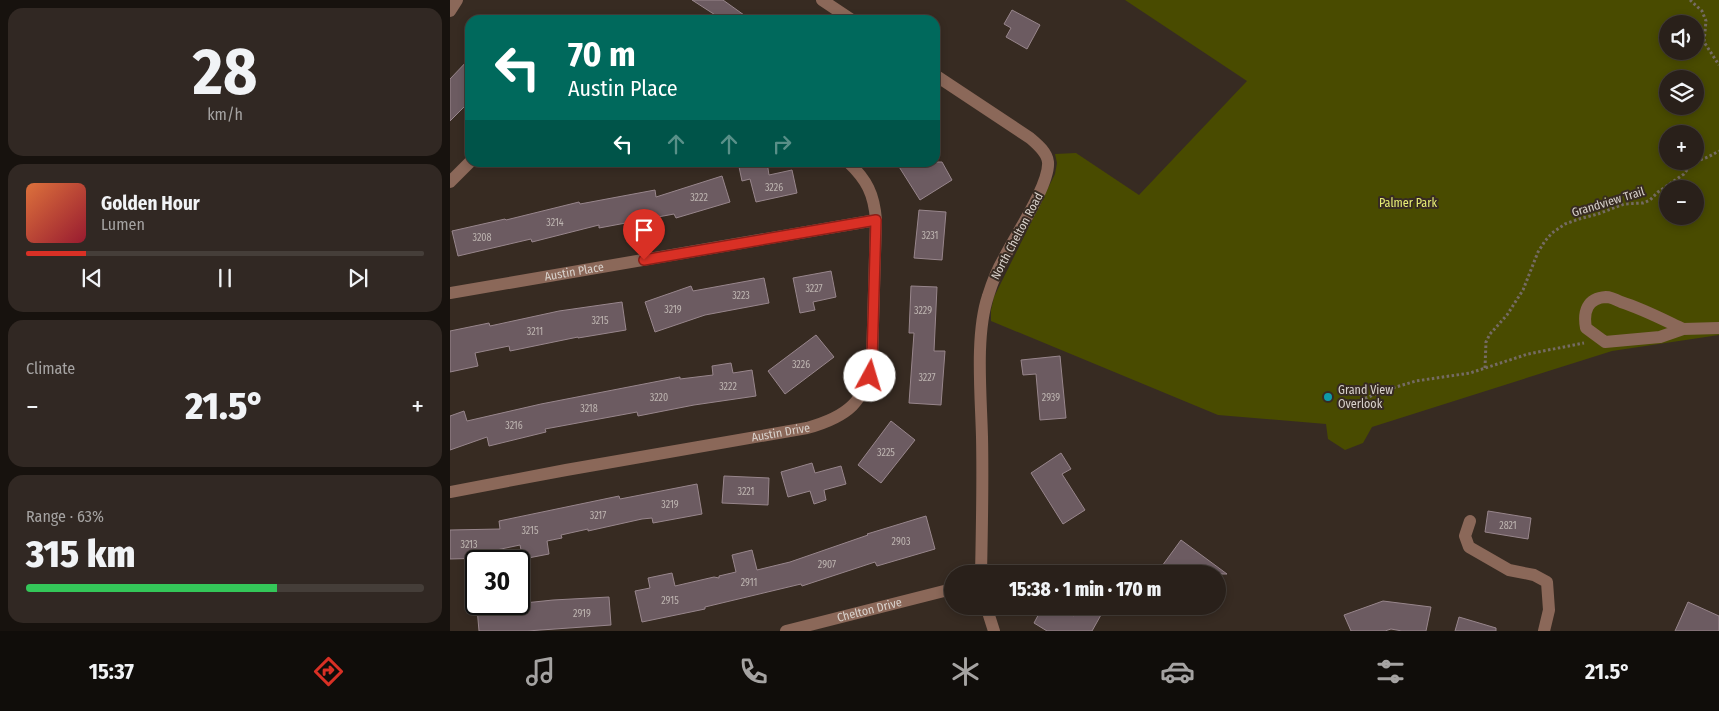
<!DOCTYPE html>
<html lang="en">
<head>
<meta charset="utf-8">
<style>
	body { margin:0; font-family:"Fira Sans Condensed",sans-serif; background:#312823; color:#f1f3f6; height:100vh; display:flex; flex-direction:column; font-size:19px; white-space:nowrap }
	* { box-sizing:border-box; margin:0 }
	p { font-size:16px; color:#a5a3a2 }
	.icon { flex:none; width:28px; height:28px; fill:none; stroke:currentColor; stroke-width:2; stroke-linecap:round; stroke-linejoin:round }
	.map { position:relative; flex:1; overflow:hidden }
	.panel { display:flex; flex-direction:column; gap:8px; padding:8px; background:#17120e; width:450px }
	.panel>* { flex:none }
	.banner { position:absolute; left:15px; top:15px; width:475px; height:152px; border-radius:15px; box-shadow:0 2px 8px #0003,0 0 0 1px #453e39; background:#00695c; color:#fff; overflow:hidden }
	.controls { position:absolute; left:1209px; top:15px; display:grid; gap:10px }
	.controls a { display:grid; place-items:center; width:45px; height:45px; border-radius:50%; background:#29201a; box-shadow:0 2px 8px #0003,0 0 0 1px #453e39; font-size:25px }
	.speed { position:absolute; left:15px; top:550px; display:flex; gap:10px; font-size:25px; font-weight:700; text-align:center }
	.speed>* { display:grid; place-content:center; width:65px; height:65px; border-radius:50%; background:#29201a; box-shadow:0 2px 8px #0003,0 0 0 1px #453e39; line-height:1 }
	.speed .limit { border:2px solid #111; border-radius:8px; background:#fff; color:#111 }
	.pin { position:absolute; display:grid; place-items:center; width:42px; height:42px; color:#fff; margin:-51px -21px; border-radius:50% 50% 50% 0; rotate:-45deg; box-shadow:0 0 5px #0007 }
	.pin .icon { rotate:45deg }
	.me { position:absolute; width:55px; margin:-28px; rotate:6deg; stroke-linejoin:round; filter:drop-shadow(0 0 4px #0008) }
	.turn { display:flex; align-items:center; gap:18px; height:105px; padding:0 20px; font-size:22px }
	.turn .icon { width:65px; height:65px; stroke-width:2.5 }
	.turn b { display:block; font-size:35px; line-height:42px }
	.lanes { display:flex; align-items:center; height:48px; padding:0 20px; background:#0003; justify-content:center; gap:25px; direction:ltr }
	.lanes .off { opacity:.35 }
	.big { font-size:38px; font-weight:800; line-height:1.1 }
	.panel .tile { flex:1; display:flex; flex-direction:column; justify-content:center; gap:8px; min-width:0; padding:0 18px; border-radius:15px; background:#312823 }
	.panel .dial { align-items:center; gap:0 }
	.dial b { font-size:65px; line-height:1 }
	.song { display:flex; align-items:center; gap:15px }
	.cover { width:60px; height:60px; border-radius:8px; background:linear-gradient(135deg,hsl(20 70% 55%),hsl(350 70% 35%)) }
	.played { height:5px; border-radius:2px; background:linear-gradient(90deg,#d93025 15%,#453e39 15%) }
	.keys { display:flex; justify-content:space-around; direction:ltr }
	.heat { display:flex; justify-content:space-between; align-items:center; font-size:28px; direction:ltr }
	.charge { height:8px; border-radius:4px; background:linear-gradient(90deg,#34c759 63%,#453e39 0) }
	.trip { position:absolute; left:494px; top:565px; width:282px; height:50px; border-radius:25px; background:#29201a; box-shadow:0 2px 8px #0003,0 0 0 1px #453e39; font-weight:800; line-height:50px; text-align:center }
	.tab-bar { display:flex; height:80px; justify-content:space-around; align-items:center; background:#100d0a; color:#a5a3a2 }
	.tab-bar .icon { width:35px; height:35px }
	.tab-bar .on { color:#d93025 }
	.tab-bar b { font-size:22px; color:#f1f3f6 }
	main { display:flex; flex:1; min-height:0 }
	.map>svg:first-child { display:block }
</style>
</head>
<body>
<main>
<section class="panel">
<div class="tile dial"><b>28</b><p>km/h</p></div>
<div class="tile">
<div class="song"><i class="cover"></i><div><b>Golden Hour</b><p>Lumen</p></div></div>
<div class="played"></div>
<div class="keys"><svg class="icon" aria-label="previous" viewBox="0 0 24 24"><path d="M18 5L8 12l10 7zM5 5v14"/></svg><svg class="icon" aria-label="pause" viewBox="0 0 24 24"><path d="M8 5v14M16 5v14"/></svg><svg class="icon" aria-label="next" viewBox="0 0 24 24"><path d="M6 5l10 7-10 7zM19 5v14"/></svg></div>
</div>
<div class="tile"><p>Climate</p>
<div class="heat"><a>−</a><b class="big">21.5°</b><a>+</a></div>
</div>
<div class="tile"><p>Range · 63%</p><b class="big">315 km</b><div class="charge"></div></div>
</section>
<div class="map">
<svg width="1269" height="631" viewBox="0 0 1269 631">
	<rect width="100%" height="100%" fill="#372b22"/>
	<path fill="#494b00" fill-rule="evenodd" d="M 675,0 L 1269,0 L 1269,335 L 1162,351 L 922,427 L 913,443 L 895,450 L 878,439 L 876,424 L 768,415 L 541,321 L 541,310 L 544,297 L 605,174 L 607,163 L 605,154 L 626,153 L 689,195 L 797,81 ZM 1218,24 L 1245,24 L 1245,51 L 1218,51 ZM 1218,79 L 1245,79 L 1245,106 L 1218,106 ZM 1218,134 L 1245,134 L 1245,161 L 1218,161 ZM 1218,189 L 1245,189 L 1245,216 L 1218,216 Z"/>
	<g fill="#6c5b61" stroke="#98868c">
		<path d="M 242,0 L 273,0 L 301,20 L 273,20 Z"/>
		<path d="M 562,10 L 590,25 L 577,49 L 556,37 L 561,28 L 554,24 Z"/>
		<path d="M 20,58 L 20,101 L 0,121 L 0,79 Z"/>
		<path d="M 288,162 L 317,162 L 319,175 L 342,170 L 347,193 L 306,202 L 300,179 L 292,181 Z"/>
		<path d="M 446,162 L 492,162 L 502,180 L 470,200 Z"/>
		<path d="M 272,176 L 280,202 L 226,218 L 224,214 L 149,228 L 149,225 L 82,242 L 81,239 L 8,256 L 2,231 L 55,219 L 56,220 L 129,202 L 130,204 L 205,190 L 206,197 Z"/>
		<path d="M 469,210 L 496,212 L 492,260 L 464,258 Z"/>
		<path d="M 381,271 L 386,297 L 363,302 L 365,310 L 350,313 L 343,278 Z"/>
		<path d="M 314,278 L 319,303 L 255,315 L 205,332 L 195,302 L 241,286 L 243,291 Z"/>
		<path d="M 461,286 L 487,287 L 484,351 L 495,351 L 491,405 L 459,403 L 464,333 L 459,333 Z"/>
		<path d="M 172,302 L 176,330 L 128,338 L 128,337 L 60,351 L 59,346 L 25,353 L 28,366 L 0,372 L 0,331 L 39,323 L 40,326 L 109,311 Z"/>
		<path d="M 366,335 L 384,357 L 335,394 L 318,371 Z"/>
		<path d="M 610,356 L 616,418 L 590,420 L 586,374 L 573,375 L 571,360 Z"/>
		<path d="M 281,363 L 283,373 L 302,370 L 306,396 L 244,405 L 188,416 L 187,412 L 95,429 L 96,432 L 39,446 L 37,437 L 0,450 L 0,416 L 14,411 L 17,421 L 91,404 L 230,377 L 230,379 L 263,375 L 262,366 Z"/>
		<path d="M 441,421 L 465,440 L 431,483 L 408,465 Z"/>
		<path d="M 611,453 L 621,469 L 612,474 L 635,510 L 613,524 L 581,473 Z"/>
		<path d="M 362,463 L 365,473 L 391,466 L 396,484 L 374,490 L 376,500 L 364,504 L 360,491 L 338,497 L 331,472 Z"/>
		<path d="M 274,476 L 319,478 L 318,505 L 272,503 Z"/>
		<path d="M 247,484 L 252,514 L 203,523 L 202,518 L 192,519 L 138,531 L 138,529 L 111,535 L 112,538 L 97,541 L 99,554 L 73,559 L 70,545 L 37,552 L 37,558 L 0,559 L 0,530 L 50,529 L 49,521 L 169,496 L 170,499 Z"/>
		<path d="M 1038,511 L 1081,518 L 1078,539 L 1035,532 Z"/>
		<path d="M 476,516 L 485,549 L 427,566 L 425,562 L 352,586 L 351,584 L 255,607 L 255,609 L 192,622 L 185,591 L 200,588 L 198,578 L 222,573 L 225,586 L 264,577 L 269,578 L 269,576 L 286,572 L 282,555 L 302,550 L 307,570 L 340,562 L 418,535 L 417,534 Z"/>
		<path d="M 731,540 L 777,574 L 723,574 L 712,566 Z"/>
		<path d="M 159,597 L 161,625 L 77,631 L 29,631 L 27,608 L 103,600 Z"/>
		<path d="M 933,601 L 981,607 L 976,631 L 952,631 L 941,629 L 935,631 L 901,631 L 894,615 Z"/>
		<path d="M 1238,602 L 1269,616 L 1269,631 L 1225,631 Z"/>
		<path d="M 593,606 L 607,606 L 624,616 L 629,606 L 656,606 L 642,631 L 597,631 L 584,623 Z"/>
		<path d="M 1009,617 L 1046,628 L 1046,631 L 1005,631 Z"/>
	</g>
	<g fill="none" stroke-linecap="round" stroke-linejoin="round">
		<g stroke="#756b63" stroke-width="3" stroke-dasharray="2.5 2.5" stroke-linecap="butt">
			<path d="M 1240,0 L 1252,11 L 1256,21 L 1254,42 L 1269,65"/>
			<path d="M 1035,368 L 1036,342 L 1040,334 L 1057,315 L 1073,290 L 1088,252 L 1095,241 L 1102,233 L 1115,224 L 1129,219 L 1148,214 L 1174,204 L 1193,203 L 1200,200 L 1208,192 L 1234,174 L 1242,163 L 1258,157 L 1269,151"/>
			<path d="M 901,404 L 936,390 L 966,381 L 1020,373 L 1078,354 L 1134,343"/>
		</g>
		<g stroke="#8b6859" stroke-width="12">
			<path d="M 372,0 L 402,20"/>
			<path d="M 0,11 L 7,0"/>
			<path d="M 485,75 L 580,138 C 587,144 597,152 598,162 C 600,184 565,236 554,258 C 547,270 542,283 538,296 C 525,335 531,395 532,437 C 533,482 532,528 531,574"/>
			<path d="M 0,182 L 20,162"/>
			<path id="s1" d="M 0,293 L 426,220"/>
			<path d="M 1233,329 C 1212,319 1193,309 1171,302 C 1167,300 1161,297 1156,297 C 1137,298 1133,312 1136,328 L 1155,342 L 1210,337 L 1233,329 L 1269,328"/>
			<path id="s2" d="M 0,492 L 116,470 L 357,428 C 397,417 416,402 422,360 L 426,220 C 424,194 417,180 398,162"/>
			<path d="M 1020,521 L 1015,536 L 1019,547 L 1059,570 L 1084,575 L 1097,582 L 1099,610 L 1094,631"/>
			<path d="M 536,606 L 544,631"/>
			<path id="s3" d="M 336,631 L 502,589"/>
		</g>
	</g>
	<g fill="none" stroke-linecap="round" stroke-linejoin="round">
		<g stroke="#8d1f18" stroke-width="12">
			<path id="route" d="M 194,260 L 426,220 L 422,360 L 420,376"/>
		</g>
		<use href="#route" stroke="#d93025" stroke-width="9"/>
	</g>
	<circle fill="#0f9aa8" stroke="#372b22" stroke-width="2" cx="878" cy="397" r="5"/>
	<g text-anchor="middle" stroke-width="4" stroke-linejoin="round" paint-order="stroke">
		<g font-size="10" fill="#bdb4b0">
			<text x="324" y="191">3226</text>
			<text x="249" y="201">3222</text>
			<text x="105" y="226">3214</text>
			<text x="480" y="239">3231</text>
			<text x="32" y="241">3208</text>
			<text x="364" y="292">3227</text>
			<text x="291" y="299">3223</text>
			<text x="223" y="313">3219</text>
			<text x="473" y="314">3229</text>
			<text x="150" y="324">3215</text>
			<text x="85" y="335">3211</text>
			<text x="351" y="368">3226</text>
			<text x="477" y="381">3227</text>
			<text x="278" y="390">3222</text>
			<text x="209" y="401">3220</text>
			<text x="601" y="401">2939</text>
			<text x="139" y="412">3218</text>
			<text x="64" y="429">3216</text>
			<text x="436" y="456">3225</text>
			<text x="296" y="495">3221</text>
			<text x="220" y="508">3219</text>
			<text x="148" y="519">3217</text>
			<text x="1058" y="529">2821</text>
			<text x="80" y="534">3215</text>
			<text x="451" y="545">2903</text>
			<text x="19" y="548">3213</text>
			<text x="377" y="568">2907</text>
			<text x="299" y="586">2911</text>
			<text x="220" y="604">2915</text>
			<text x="132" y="617">2919</text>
		</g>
		<g font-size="12" fill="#d8d1cb" stroke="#372b22">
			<text transform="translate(1158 202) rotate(-17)" y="4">Grandview Trail</text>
			<text transform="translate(567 236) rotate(-62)" y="4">North Chelton Road</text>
			<text dy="4" stroke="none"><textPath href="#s1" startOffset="126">Austin Place</textPath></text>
			<text dy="4" stroke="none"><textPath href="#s2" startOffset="336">Austin Drive</textPath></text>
			<text dy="4" stroke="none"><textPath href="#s3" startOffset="86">Chelton Drive</textPath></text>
		</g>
		<g font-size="12" fill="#e7ed75" stroke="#372b22">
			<text x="958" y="207">Palmer Park</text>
		</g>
		<g font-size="12" fill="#d8d1cb" stroke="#372b22" text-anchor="start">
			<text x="888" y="394">Grand View<tspan x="888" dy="14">Overlook</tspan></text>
		</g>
	</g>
</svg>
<div class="controls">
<a><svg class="icon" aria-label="sound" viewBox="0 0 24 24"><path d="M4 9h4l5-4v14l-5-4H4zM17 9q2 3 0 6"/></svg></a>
<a><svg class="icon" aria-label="layers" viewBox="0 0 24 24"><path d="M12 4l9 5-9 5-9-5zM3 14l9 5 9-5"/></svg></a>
<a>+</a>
<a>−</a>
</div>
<div class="speed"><div class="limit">30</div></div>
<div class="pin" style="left:194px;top:260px;background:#d93025"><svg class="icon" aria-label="arrive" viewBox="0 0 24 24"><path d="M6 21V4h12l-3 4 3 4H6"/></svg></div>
<svg class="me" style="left:420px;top:376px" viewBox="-20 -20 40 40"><circle r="19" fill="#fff"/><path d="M0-13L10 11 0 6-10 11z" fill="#d93025"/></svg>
<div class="trip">15:38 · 1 min · 170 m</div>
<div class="banner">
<div class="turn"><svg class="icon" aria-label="left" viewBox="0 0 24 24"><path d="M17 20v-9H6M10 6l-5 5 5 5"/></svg><div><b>70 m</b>Austin Place</div></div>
<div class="lanes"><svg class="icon" aria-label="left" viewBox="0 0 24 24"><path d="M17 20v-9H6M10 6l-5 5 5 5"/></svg><svg class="icon off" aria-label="ahead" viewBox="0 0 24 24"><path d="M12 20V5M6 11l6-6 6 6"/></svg><svg class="icon off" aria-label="ahead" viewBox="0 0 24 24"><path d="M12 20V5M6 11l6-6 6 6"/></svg><svg class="icon off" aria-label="right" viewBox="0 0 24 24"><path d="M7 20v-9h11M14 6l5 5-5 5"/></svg></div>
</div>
</div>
</main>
<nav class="tab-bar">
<b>15:37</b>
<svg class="icon on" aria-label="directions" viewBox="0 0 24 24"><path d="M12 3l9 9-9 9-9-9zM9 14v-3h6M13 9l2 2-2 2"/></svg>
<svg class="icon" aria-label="music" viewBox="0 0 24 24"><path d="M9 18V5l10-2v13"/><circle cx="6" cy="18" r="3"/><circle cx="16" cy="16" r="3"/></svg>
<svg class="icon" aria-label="phone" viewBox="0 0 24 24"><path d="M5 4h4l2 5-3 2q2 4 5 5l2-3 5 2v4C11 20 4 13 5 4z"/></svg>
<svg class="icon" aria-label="climate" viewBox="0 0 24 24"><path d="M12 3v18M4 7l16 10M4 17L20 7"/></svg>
<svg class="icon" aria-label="car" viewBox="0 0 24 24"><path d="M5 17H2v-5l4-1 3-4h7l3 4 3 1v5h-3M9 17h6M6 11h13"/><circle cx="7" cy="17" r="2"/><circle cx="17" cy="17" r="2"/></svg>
<svg class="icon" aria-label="filters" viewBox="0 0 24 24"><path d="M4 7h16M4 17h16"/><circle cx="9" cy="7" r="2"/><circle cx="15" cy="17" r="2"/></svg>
<b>21.5°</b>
</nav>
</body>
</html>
